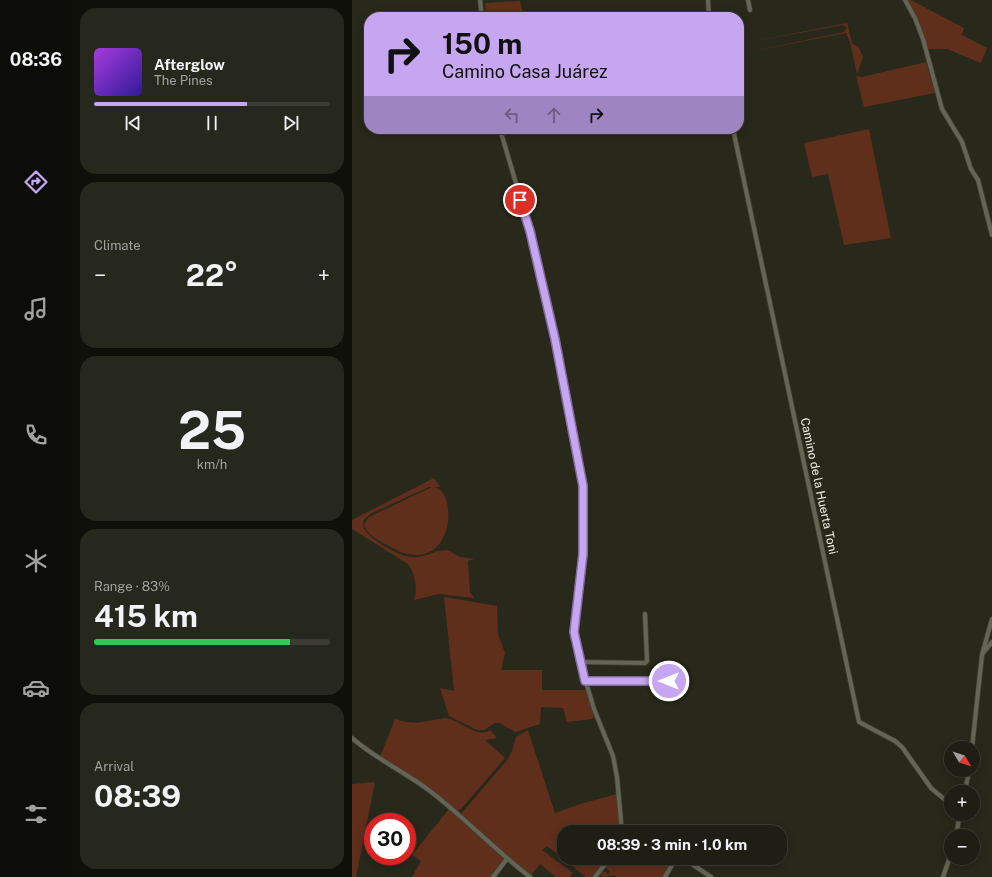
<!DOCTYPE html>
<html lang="en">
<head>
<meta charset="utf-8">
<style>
	body { margin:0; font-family:"Public Sans",sans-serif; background:#26271d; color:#f1f3f6; height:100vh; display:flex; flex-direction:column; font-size:15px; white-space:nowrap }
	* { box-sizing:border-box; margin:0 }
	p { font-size:13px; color:#a1a2a0 }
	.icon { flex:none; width:22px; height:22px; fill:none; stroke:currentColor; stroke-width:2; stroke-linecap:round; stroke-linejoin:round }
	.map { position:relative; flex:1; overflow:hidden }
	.side { display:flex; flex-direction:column; gap:8px; padding:8px; background:#10100b; width:280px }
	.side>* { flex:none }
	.banner { position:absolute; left:12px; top:12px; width:380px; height:122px; border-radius:16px; box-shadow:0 2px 10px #0003,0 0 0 1px #3c3c34; background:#c6a6f0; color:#111; overflow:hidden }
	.needle { width:26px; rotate:129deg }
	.tools { position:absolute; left:592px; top:741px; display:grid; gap:8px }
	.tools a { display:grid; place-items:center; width:36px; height:36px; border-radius:50%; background:#1e1e14; box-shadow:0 2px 10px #0003,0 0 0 1px #3c3c34; font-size:20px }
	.speed { position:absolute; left:12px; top:813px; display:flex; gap:8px; font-size:20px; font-weight:700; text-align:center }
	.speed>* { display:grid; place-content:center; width:52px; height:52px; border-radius:50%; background:#1e1e14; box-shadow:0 2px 10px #0003,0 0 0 1px #3c3c34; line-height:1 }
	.speed .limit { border:6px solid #d22; background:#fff; color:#111 }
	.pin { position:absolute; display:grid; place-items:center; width:34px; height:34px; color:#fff; margin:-17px; border:2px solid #fff; border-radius:50%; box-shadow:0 1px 4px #0007 }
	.me { position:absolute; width:44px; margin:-22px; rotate:270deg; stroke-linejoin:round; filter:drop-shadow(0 0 3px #0008) }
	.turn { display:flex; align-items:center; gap:14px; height:84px; padding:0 12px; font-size:18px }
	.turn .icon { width:52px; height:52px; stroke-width:2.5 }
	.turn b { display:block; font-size:28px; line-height:34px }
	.lanes { display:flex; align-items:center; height:38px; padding:0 12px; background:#0003; justify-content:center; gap:20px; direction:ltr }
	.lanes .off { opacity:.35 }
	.big { font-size:30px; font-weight:700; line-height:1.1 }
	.side .tile { flex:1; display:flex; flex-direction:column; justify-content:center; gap:6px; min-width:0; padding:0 14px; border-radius:16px; background:#26271d }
	.side .dial { align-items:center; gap:0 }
	.dial b { font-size:52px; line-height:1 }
	.song { display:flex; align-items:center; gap:12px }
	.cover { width:48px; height:48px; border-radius:6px; background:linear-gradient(135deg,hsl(280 70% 55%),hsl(250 70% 35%)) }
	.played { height:4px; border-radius:2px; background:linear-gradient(90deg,#c6a6f0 65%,#3c3c34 65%) }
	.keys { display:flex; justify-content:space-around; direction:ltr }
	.heat { display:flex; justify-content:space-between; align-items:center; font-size:22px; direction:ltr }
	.charge { height:6px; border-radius:3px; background:linear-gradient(90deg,#34c759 83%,#3c3c34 0) }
	.trip { position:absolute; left:205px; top:825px; width:230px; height:40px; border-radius:16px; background:#1e1e14; box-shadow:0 2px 10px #0003,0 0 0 1px #3c3c34; font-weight:700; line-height:40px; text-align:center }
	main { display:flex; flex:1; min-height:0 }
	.menu { display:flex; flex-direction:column; width:72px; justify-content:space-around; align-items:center; background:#0c0c08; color:#a1a2a0 }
	.menu .icon { width:28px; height:28px }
	.menu .on { color:#c6a6f0 }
	.menu b { font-size:18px; color:#f1f3f6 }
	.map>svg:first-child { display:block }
</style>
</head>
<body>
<main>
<nav class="menu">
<b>08:36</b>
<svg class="icon on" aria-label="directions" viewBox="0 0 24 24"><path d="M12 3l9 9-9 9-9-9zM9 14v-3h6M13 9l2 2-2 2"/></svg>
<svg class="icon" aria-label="music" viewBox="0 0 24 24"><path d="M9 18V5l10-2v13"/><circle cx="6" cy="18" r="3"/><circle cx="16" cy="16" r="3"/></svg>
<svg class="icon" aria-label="phone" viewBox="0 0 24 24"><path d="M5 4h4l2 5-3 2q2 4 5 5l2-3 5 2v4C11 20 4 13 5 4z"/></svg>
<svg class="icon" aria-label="climate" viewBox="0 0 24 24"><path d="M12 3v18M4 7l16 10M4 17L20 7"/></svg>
<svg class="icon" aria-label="car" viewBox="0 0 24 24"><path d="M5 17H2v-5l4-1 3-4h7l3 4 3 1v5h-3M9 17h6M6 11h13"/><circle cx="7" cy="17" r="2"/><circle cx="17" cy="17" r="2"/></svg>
<svg class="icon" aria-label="filters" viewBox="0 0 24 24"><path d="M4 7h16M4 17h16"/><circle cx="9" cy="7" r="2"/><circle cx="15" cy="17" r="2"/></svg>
</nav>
<section class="side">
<div class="tile">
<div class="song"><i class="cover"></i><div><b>Afterglow</b><p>The Pines</p></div></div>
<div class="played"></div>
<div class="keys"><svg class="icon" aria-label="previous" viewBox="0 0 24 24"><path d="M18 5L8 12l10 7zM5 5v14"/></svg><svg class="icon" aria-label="pause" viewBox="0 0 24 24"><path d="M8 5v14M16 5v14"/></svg><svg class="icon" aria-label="next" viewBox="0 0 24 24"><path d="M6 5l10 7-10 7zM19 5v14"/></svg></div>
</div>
<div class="tile"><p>Climate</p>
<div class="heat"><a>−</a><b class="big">22°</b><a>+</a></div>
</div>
<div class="tile dial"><b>25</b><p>km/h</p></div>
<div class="tile"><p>Range · 83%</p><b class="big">415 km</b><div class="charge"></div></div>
<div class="tile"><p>Arrival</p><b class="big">08:39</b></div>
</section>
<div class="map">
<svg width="640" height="877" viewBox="0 0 640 877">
	<rect width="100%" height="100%" fill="#28281b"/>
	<g fill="#602f1b">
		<path d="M 554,0 L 559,0 L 612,28 L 610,35 L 635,48 L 629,63 L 595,49 L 575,49 L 566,20 Z"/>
		<path d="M 168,1 L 172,17 L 134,17 L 133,3 Z"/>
		<path d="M 495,23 L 500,43 L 507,48 L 511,57 L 505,74 L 498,42 L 494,33 L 387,54 L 492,32 L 495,27 L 491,25 L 387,44 Z"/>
		<path d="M 574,62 L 583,93 L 512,107 L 504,76 L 510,77 Z"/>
		<path d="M 517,129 L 539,238 L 492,245 L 476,174 L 460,177 L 452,143 Z"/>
		<path d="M 82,478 L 88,487 L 77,487 L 20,513 C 16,516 11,519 11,524 C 10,536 47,556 58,557 C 71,559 82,550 95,550 L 108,557 L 122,559 L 116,561 L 118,592 L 122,598 L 87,594 L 62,600 C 66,591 63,572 56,564 L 0,529 L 0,520 Z"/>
		<path d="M 80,487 C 108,485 104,585 37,546 C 28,541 14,535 12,524 L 17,517 Z"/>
		<path d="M 92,597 L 145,606 L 146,634 L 153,653 L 149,670 L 190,670 L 190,690 L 234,690 L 242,717 L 240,719 L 215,722 L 211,708 L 189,707 L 188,724 L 163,732 L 148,723 L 143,723 L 132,730 L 125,730 L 97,716 L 88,688 L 102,691 Z"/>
		<path d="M 93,718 C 108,719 125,740 138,730 L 145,738 L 133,740 L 153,758 L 109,809 L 104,811 L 28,757 L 43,719 C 64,726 73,721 93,718 Z"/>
		<path d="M 176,730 L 203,813 L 228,804 L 265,794 L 268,832 L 212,832 L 212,858 L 257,858 L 240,877 L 234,877 L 195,846 L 190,850 L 221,873 L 217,877 L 204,877 L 188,864 L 179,875 L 159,860 L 108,815 L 156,759 L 160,751 L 164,737 Z"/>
		<path d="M 23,782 L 4,877 L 0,877 L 0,784 Z"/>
		<path d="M 97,809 L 151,856 L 152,862 L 139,877 L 60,877 L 69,861 L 60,855 Z"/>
		<path d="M 261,858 L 321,858 L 311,877 L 264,877 L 263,875 L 253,877 L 248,875 L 252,871 L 256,874 L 258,872 L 253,867 Z"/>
	</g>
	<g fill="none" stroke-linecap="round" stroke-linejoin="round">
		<g stroke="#434238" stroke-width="5.5">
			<g id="street">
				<path d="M 128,0 L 130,17"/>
				<path d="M 356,0 L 357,17"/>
				<path d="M 396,0 L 398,10"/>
				<path d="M 553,0 L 563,18 L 571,39 L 590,109 L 610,142 L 619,169 L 626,180 L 640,235"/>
				<path d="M 148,129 L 178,231 L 203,339 L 231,486 L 231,554 L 222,632 L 228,662 L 242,709 L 261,756 L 265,777 L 270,832"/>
				<path d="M 381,129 L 507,722 L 543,741 L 550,747 L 579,788 L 599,805"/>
				<path d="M 631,653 L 640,642"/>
				<path d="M 228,662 L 293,663 L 295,661 L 293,614"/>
				<path d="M 233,681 L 317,681"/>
				<path d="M 0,738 C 24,759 53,772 78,791 C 113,818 143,850 178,877"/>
				<path d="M 620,748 L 630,655 L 640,619"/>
				<path d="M 613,792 L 617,770"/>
				<path d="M 604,836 L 608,814"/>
				<path d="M 331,858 L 359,877"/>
				<path d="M 141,877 L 155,859"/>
				<path d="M 243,877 L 258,858"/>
				<path d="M 313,877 L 324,858"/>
				<path d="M 591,877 L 599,854"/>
			</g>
		</g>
		<use href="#street" stroke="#656556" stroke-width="4"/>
	</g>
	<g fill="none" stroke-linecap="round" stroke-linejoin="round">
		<g stroke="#816c9c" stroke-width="10">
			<path id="route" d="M 168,200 L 178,231 L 203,339 L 231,486 L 231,554 L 222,632 L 233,681 L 317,681"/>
		</g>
		<use href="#route" stroke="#c6a6f0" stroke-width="7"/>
	</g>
	<g text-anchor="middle" stroke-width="4" stroke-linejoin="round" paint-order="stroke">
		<g font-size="12" fill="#f3f4eb" stroke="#28281b">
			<text transform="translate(467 486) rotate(78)" y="4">Camino de la Huerta Toni</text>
		</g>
	</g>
</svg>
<div class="tools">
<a><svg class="needle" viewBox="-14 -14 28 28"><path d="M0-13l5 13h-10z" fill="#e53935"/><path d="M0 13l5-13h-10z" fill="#a1a2a0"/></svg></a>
<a>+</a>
<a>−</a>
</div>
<div class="speed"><div class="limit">30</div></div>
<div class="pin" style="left:168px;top:200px;background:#d93025"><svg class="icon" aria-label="arrive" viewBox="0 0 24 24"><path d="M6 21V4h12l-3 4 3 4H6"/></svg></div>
<svg class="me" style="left:317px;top:681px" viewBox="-20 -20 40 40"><circle r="17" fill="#c6a6f0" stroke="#fff" stroke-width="3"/><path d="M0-11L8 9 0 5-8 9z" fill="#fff"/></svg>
<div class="trip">08:39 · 3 min · 1.0 km</div>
<div class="banner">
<div class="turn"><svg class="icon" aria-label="right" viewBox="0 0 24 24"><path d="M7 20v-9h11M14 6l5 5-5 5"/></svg><div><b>150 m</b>Camino Casa Juárez</div></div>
<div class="lanes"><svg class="icon off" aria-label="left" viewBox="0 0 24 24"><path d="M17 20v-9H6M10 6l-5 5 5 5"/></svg><svg class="icon off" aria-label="ahead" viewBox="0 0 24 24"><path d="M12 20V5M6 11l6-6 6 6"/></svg><svg class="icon" aria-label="right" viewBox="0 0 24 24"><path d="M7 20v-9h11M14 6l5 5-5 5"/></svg></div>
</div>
</div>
</main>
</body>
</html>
